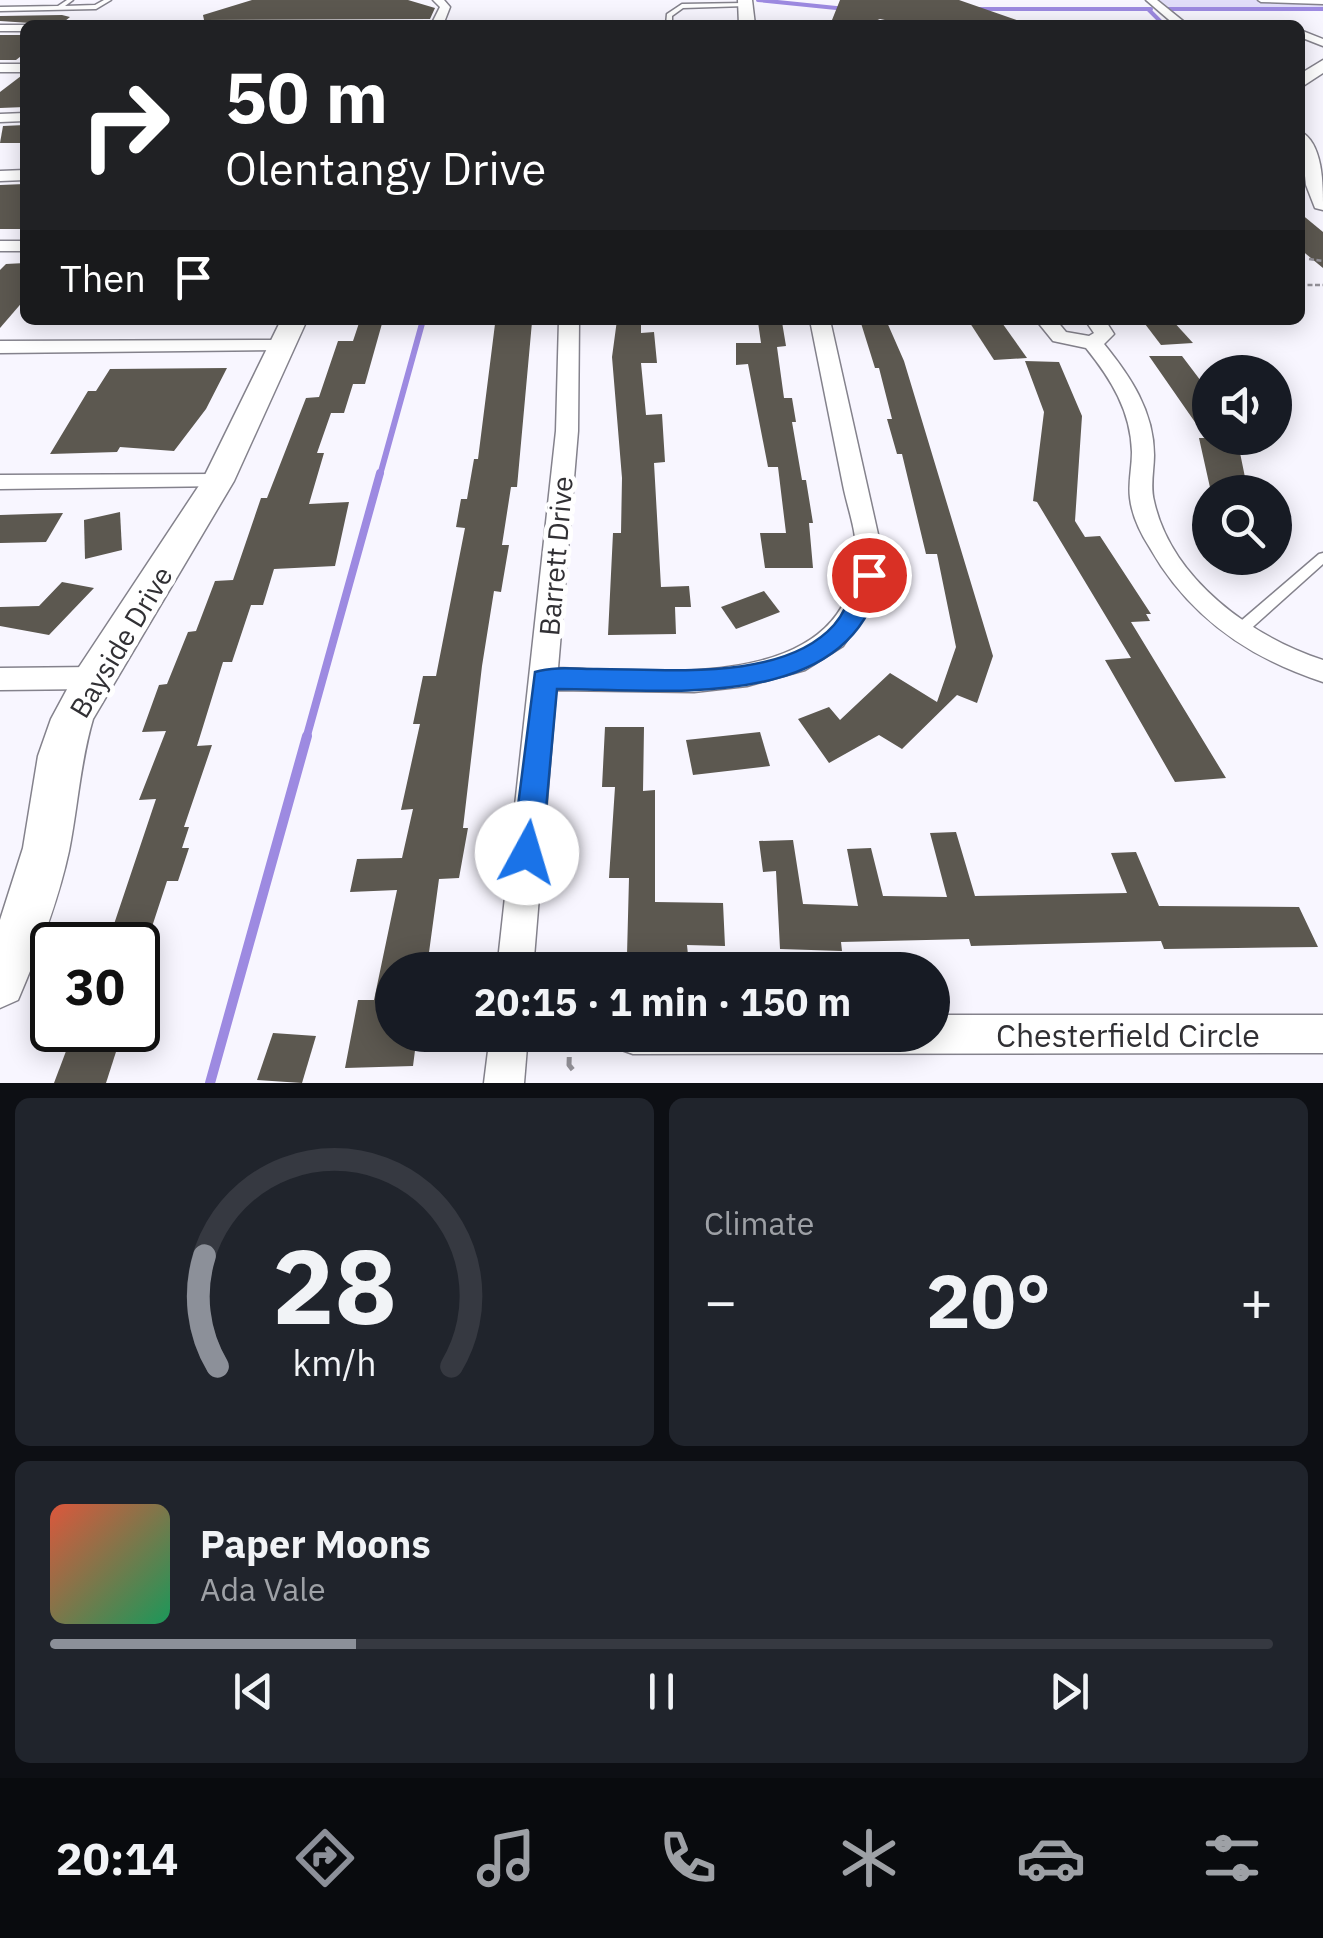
<!DOCTYPE html>
<html lang="en">
<head>
<meta charset="utf-8">
<style>
	body { margin:0; font-family:"IBM Plex Sans",sans-serif; background:#20242c; color:#f1f3f6; height:100vh; display:flex; flex-direction:column; font-size:38px; white-space:nowrap }
	* { box-sizing:border-box; margin:0 }
	p { font-size:32px; color:#9ea1a6 }
	.icon { flex:none; width:55px; height:55px; fill:none; stroke:currentColor; stroke-width:2; stroke-linecap:round; stroke-linejoin:round }
	.map { position:relative; height:1083px; overflow:hidden }
	.details { display:flex; flex-direction:column; gap:15px; padding:15px; background:#0d0f14; flex:1 }
	.details>* { flex:none }
	.guide { position:absolute; left:20px; top:20px; width:1285px; height:305px; border-radius:15px; box-shadow:0 5px 25px #0003; background:#202124; color:#fff; overflow:hidden }
	.buttons { position:absolute; left:1192px; top:355px; display:grid; gap:20px }
	.buttons a { display:grid; place-items:center; width:100px; height:100px; border-radius:50%; background:#171b24; box-shadow:0 5px 25px #0003; font-size:50px }
	.speed { position:absolute; left:30px; top:922px; display:flex; gap:20px; font-size:50px; font-weight:700; text-align:center }
	.speed>* { display:grid; place-content:center; width:130px; height:130px; border-radius:50%; background:#171b24; box-shadow:0 5px 25px #0003; line-height:1 }
	.speed .limit { border:5px solid #111; border-radius:15px; background:#fff; color:#111 }
	.pin { position:absolute; display:grid; place-items:center; width:85px; height:85px; color:#fff; margin:-42px; border:5px solid #fff; border-radius:50%; box-shadow:0 2px 10px #0007 }
	.me { position:absolute; width:110px; margin:-55px; rotate:6deg; stroke-linejoin:round; filter:drop-shadow(0 0 8px #0008) }
	.turn { display:flex; align-items:center; gap:35px; height:210px; padding:0 40px; font-size:45px }
	.turn .icon { width:130px; height:130px; stroke-width:2.5 }
	.turn b { display:block; font-size:70px; line-height:85px }
	.then { display:flex; align-items:center; height:95px; padding:0 40px; background:#0003; gap:20px; font-size:38px }
	.big { font-size:75px; font-weight:800; line-height:1.1 }
	.details .card { flex:1; display:flex; flex-direction:column; justify-content:center; gap:15px; min-width:0; padding:0 35px; border-radius:15px; background:#20242c }
	.details .dial { align-items:center; gap:0 }
	.dial svg { height:260px; overflow:visible; fill:none; stroke:#363941; stroke-width:7; stroke-linecap:round; text-anchor:middle }
	.dial text { fill:#f1f3f6; stroke:none }
	.song { display:flex; align-items:center; gap:30px }
	.cover { width:120px; height:120px; border-radius:15px; background:linear-gradient(135deg,hsl(10 70% 55%),hsl(150 70% 35%)) }
	.played { height:10px; border-radius:5px; background:linear-gradient(90deg,#8c9099 25%,#363941 25%) }
	.keys { display:flex; justify-content:space-around; direction:ltr }
	.heat { display:flex; justify-content:space-between; align-items:center; font-size:55px; direction:ltr }
	.details .tiles { flex:1; display:grid; gap:15px; grid-template-columns:1fr 1fr }
	.card:last-child { grid-column:span 2 }
	.trip { position:absolute; left:375px; top:952px; width:575px; height:100px; border-radius:50px; background:#171b24; box-shadow:0 5px 25px #0003; font-weight:800; line-height:100px; text-align:center }
	.tabs { display:flex; height:160px; justify-content:space-around; align-items:center; background:#090b0e; color:#9ea1a6 }
	.tabs .icon { width:70px; height:70px }
	.tabs .active { color:#8c9099 }
	.tabs b { font-size:45px; color:#f1f3f6 }
	.map>svg:first-child { display:block }
</style>
</head>
<body>
<div class="map">
<svg width="1323" height="1083" viewBox="0 0 1323 1083">
	<rect width="100%" height="100%" fill="#f8f6ff"/>
	<path fill="#e1ddf9" d="M 1154,0 L 1323,0 L 1323,8 L 1165,7 Z"/>
	<g fill="none" stroke-linecap="round" stroke-linejoin="round">
		<g stroke="#9d8ae1" stroke-width="4">
			<path d="M 758,0 L 846,9"/>
			<path d="M 975,9 L 1151,9"/>
			<path d="M 1148,9 L 1164,25"/>
			<path d="M 1168,9 L 1323,9"/>
		</g>
		<path stroke="#9d8ae1" stroke-width="6" d="M 380,475 L 423,320"/>
		<path stroke="#9d8ae1" stroke-width="8" d="M 306,739 L 380,473"/>
		<path stroke="#9d8ae1" stroke-width="10" d="M 210,1083 L 307,736"/>
	</g>
	<g fill="#5c5850">
		<path d="M 252,0 L 408,0 L 435,8 L 430,19 L 204,20 L 203,15 Z"/>
		<path d="M 840,0 L 959,0 L 1022,22 L 909,25 L 880,19 L 865,25 L 830,25 Z"/>
		<path d="M 62,15 L 70,17 L 60,25 L 0,21 L 0,16 Z"/>
		<path d="M 0,35 L 25,35 L 25,53 L 16,60 L 0,60 Z"/>
		<path d="M 21,76 L 25,76 L 25,107 L 0,108 L 0,92 Z"/>
		<path d="M 25,125 L 25,143 L 0,143 L 3,126 Z"/>
		<path d="M 25,184 L 25,229 L 0,229 L 0,185 Z"/>
		<path d="M 1300,213 L 1323,232 L 1323,268 L 1300,249 Z"/>
		<path d="M 25,263 L 25,299 L 0,328 L 0,270 L 6,264 Z"/>
		<path d="M 360,320 L 383,320 L 365,384 L 353,384 L 344,413 L 331,413 L 317,453 L 324,453 L 309,504 L 349,502 L 335,566 L 274,569 L 263,605 L 251,605 L 232,662 L 223,662 L 197,746 L 212,745 L 184,827 L 189,827 L 182,848 L 189,848 L 178,881 L 167,881 L 146,945 L 107,945 L 156,799 L 139,800 L 166,731 L 142,732 L 159,685 L 167,684 L 188,632 L 196,631 L 215,581 L 233,580 L 261,498 L 267,498 L 306,398 L 319,397 L 338,341 L 353,341 Z"/>
		<path d="M 617,320 L 641,320 L 641,333 L 654,332 L 657,363 L 641,363 L 646,415 L 662,414 L 665,462 L 654,463 L 661,587 L 689,586 L 691,607 L 675,607 L 676,634 L 608,635 L 613,533 L 621,533 L 622,478 L 612,357 Z"/>
		<path d="M 860,320 L 886,320 L 904,361 L 993,656 L 977,703 L 957,695 L 902,749 L 879,735 L 829,763 L 798,719 L 829,707 L 840,720 L 890,673 L 937,702 L 956,647 L 937,554 L 926,554 L 902,454 L 897,454 L 887,419 L 892,419 L 879,368 L 875,368 Z"/>
		<path d="M 968,320 L 1000,320 L 1027,358 L 994,360 Z"/>
		<path d="M 1142,320 L 1172,320 L 1193,343 L 1161,345 Z"/>
		<path d="M 532,322 L 517,487 L 511,487 L 502,545 L 509,545 L 501,592 L 494,591 L 482,666 L 463,828 L 468,828 L 459,878 L 439,879 L 427,967 L 392,968 L 392,1035 L 417,1035 L 413,1066 L 345,1068 L 358,1000 L 374,1000 L 397,890 L 350,892 L 357,859 L 402,858 L 413,809 L 401,810 L 420,724 L 413,724 L 423,676 L 436,676 L 465,528 L 456,527 L 461,499 L 467,499 L 474,459 L 478,459 L 495,324 Z"/>
		<path d="M 758,322 L 782,322 L 786,346 L 777,347 L 784,398 L 792,398 L 796,422 L 792,422 L 802,480 L 806,480 L 813,523 L 809,523 L 813,568 L 765,568 L 760,533 L 786,533 L 778,467 L 768,467 L 748,364 L 736,365 L 736,343 L 761,343 Z"/>
		<path d="M 1149,356 L 1182,356 L 1210,393 L 1210,438 L 1237,438 L 1248,492 L 1211,492 L 1199,438 L 1206,438 Z"/>
		<path d="M 1025,361 L 1059,362 L 1082,416 L 1075,521 L 1085,537 L 1100,536 L 1151,614 L 1146,614 L 1150,621 L 1131,622 L 1226,778 L 1175,782 L 1105,660 L 1131,658 L 1037,502 L 1033,501 L 1044,412 Z"/>
		<path d="M 227,368 L 206,409 L 174,451 L 120,447 L 117,452 L 50,454 L 88,391 L 96,391 L 110,369 Z"/>
		<path d="M 120,512 L 122,550 L 85,559 L 84,520 Z"/>
		<path d="M 63,513 L 46,542 L 0,543 L 0,515 Z"/>
		<path d="M 62,582 L 94,588 L 49,635 L 0,626 L 0,607 L 39,606 Z"/>
		<path d="M 764,591 L 780,612 L 736,629 L 721,607 Z"/>
		<path d="M 605,727 L 644,727 L 643,791 L 655,790 L 655,902 L 723,903 L 725,946 L 687,945 L 688,955 L 627,955 L 629,878 L 609,878 L 615,787 L 602,787 Z"/>
		<path d="M 760,732 L 770,766 L 693,775 L 686,740 Z"/>
		<path d="M 956,832 L 975,896 L 1127,893 L 1111,853 L 1136,852 L 1159,906 L 1299,907 L 1318,947 L 1164,949 L 1161,941 L 971,946 L 969,939 L 841,942 L 842,951 L 780,949 L 776,871 L 763,872 L 759,841 L 793,840 L 803,904 L 858,906 L 847,849 L 871,848 L 883,896 L 947,897 L 930,833 Z"/>
		<path d="M 74,1030 L 123,1030 L 106,1083 L 54,1083 Z"/>
		<path d="M 273,1033 L 316,1036 L 302,1083 L 257,1080 Z"/>
	</g>
	<g fill="none" stroke-linecap="round" stroke-linejoin="round">
		<g stroke="#84828c" stroke-width="3">
			<g id="lane">
				<path d="M 67,0 L 73,0 L 65,6 L 95,5 L 104,0 L 111,0 L 96,9 L 0,11 L 0,7 L 58,6 Z"/>
				<path d="M 1258,0 L 1323,0 L 1323,4 L 1261,2 Z"/>
				<path d="M 744,3 L 746,6 L 683,8 L 672,16 L 672,25 L 666,25 L 667,14 L 682,4 Z"/>
				<path d="M 1323,553 L 1323,564 L 1245,634 L 1235,634 L 1233,630 L 1235,626 L 1319,554 Z"/>
			</g>
		</g>
		<g stroke="#84828c" stroke-width="3">
			<g id="street">
				<path d="M 433,0 L 444,0 L 450,7 L 443,25 L 431,25 L 440,7 Z"/>
				<path d="M 1146,0 L 1157,0 L 1188,25 L 1175,25 Z"/>
				<path d="M 1062,22 L 1105,22 L 1111,25 L 1056,25 Z"/>
				<path d="M 0,25 L 26,25 L 25,31 L 0,31 Z"/>
				<path d="M 1300,30 L 1323,39 L 1323,46 L 1300,37 Z"/>
				<rect x="0" y="64" width="25" height="8"/>
				<path d="M 25,113 L 25,121 L 0,122 L 0,114 Z"/>
				<path d="M 25,170 L 25,180 L 0,181 L 0,171 Z"/>
				<rect x="0" y="241" width="25" height="10"/>
				<path d="M 559,320 L 579,320 L 578,431 L 558,668 C 655,671 852,695 856,553 C 857,532 847,506 843,485 C 832,430 821,375 810,320 L 830,320 L 882,552 L 873,603 L 843,646 L 805,670 L 747,686 L 694,692 L 556,690 L 533,970 L 497,970 L 556,431 Z"/>
				<path d="M 1036,320 L 1056,320 L 1066,332 L 1089,336 L 1094,333 L 1085,320 L 1105,320 L 1114,334 L 1104,344 C 1130,376 1154,411 1154,455 C 1154,470 1150,486 1154,501 C 1171,579 1252,637 1323,660 L 1323,682 C 1249,658 1189,617 1150,548 C 1141,534 1132,516 1130,498 C 1128,483 1132,468 1132,452 C 1131,411 1111,379 1086,348 L 1053,341 Z"/>
				<path d="M 282,340 L 289,342 L 289,350 L 0,353 L 0,341 Z"/>
				<path d="M 218,474 L 230,481 L 226,486 L 0,489 L 0,475 Z"/>
				<path d="M 93,667 L 103,670 L 107,678 L 103,686 L 93,689 L 0,690 L 0,668 Z"/>
				<path d="M 932,1015 L 1323,1015 L 1323,1053 L 633,1054 L 619,1049 L 614,1035 L 932,1035 Z"/>
				<path d="M 490,1035 L 528,1035 L 524,1083 L 484,1083 Z"/>
			</g>
		</g>
		<g stroke="#84828c" stroke-width="3">
			<g id="secondary">
				<path d="M 738,0 L 752,0 L 755,25 L 739,25 Z"/>
				<path d="M 1323,60 L 1323,73 L 1300,88 L 1300,74 Z"/>
				<path d="M 1300,131 C 1323,143 1323,183 1323,210 L 1315,208 L 1306,185 Z"/>
				<path d="M 281,320 L 307,320 L 234,481 L 93,719 C 80,763 78,806 69,851 C 58,902 39,951 18,1000 L 0,1008 L 0,920 L 23,848 L 38,756 L 51,719 L 79,667 L 202,481 Z"/>
			</g>
		</g>
		<g stroke="#95939a" stroke-width="2.5" stroke-dasharray="5 2.5" stroke-linecap="butt">
			<path d="M 1309,259 L 1323,261"/>
			<path d="M 1300,285 L 1323,285"/>
		</g>
		<path stroke="#95939a" stroke-width="5" stroke-dasharray="14 8" stroke-linecap="butt" d="M 570,1035 L 569,1065 L 577,1075"/>
		<use href="#lane" fill="#fff" fill-rule="evenodd"/>
		<use href="#street" fill="#fff" fill-rule="evenodd"/>
		<use href="#secondary" fill="#fff" fill-rule="evenodd"/>
	</g>
	<path fill="#1a73e8" stroke="#114b97" stroke-width="2.5" d="M 869,567 L 881,575 C 854,715 664,689 557,689 L 542,853 L 538,862 L 527,866 L 516,862 L 512,853 L 535,672 C 554,666 577,669 597,669 C 667,669 783,682 834,625 C 850,607 850,588 860,569 Z"/>
	<g text-anchor="middle" stroke-width="10" stroke-linejoin="round" paint-order="stroke">
		<g font-size="28" fill="#313034" stroke="#fff">
			<text transform="translate(556 556) rotate(-85)" y="10">Barrett Drive</text>
			<text transform="translate(121 642) rotate(-59)" y="10">Bayside Drive</text>
		</g>
		<g font-size="32" fill="#313034" stroke="#fff">
			<text x="1128" y="1047">Chesterfield Circle</text>
		</g>
	</g>
</svg>
<div class="buttons">
<a><svg class="icon" aria-label="sound" viewBox="0 0 24 24"><path d="M4 9h4l5-4v14l-5-4H4zM17 9q2 3 0 6"/></svg></a>
<a><svg class="icon" aria-label="search" viewBox="0 0 24 24"><circle cx="10" cy="10" r="6"/><path d="M15 15l6 6"/></svg></a>
</div>
<div class="speed"><div class="limit">30</div></div>
<div class="pin" style="left:869px;top:575px;background:#d93025"><svg class="icon" aria-label="arrive" viewBox="0 0 24 24"><path d="M6 21V4h12l-3 4 3 4H6"/></svg></div>
<svg class="me" style="left:527px;top:853px" viewBox="-20 -20 40 40"><circle r="19" fill="#fff"/><path d="M0-13L10 11 0 6-10 11z" fill="#1a73e8"/></svg>
<div class="trip">20:15 · 1 min · 150 m</div>
<div class="guide">
<div class="turn"><svg class="icon" aria-label="right" viewBox="0 0 24 24"><path d="M7 20v-9h11M14 6l5 5-5 5"/></svg><div><b>50 m</b>Olentangy Drive</div></div>
<div class="then">Then<svg class="icon" aria-label="arrive" viewBox="0 0 24 24"><path d="M6 21V4h12l-3 4 3 4H6"/></svg></div>
</div>
</div>
<section class="details">
<div class="tiles">
<div class="card dial"><svg viewBox="0 0 100 80">
<path d="M14 69A42 42 0 1 1 86 69"/>
<path d="M14 69A42 42 0 0 1 10 35" stroke="#8c9099"/>
<text x="50" y="56" font-size="32" font-weight="700">28</text>
<text x="50" y="72" font-size="11">km/h</text>
</svg></div>
<div class="card"><p>Climate</p>
<div class="heat"><a>−</a><b class="big">20°</b><a>+</a></div>
</div>
<div class="card">
<div class="song"><i class="cover"></i><div><b>Paper Moons</b><p>Ada Vale</p></div></div>
<div class="played"></div>
<div class="keys"><svg class="icon" aria-label="previous" viewBox="0 0 24 24"><path d="M18 5L8 12l10 7zM5 5v14"/></svg><svg class="icon" aria-label="pause" viewBox="0 0 24 24"><path d="M8 5v14M16 5v14"/></svg><svg class="icon" aria-label="next" viewBox="0 0 24 24"><path d="M6 5l10 7-10 7zM19 5v14"/></svg></div>
</div>
</div>
</section>
<nav class="tabs">
<b>20:14</b>
<svg class="icon active" aria-label="directions" viewBox="0 0 24 24"><path d="M12 3l9 9-9 9-9-9zM9 14v-3h6M13 9l2 2-2 2"/></svg>
<svg class="icon" aria-label="music" viewBox="0 0 24 24"><path d="M9 18V5l10-2v13"/><circle cx="6" cy="18" r="3"/><circle cx="16" cy="16" r="3"/></svg>
<svg class="icon" aria-label="phone" viewBox="0 0 24 24"><path d="M5 4h4l2 5-3 2q2 4 5 5l2-3 5 2v4C11 20 4 13 5 4z"/></svg>
<svg class="icon" aria-label="climate" viewBox="0 0 24 24"><path d="M12 3v18M4 7l16 10M4 17L20 7"/></svg>
<svg class="icon" aria-label="car" viewBox="0 0 24 24"><path d="M5 17H2v-5l4-1 3-4h7l3 4 3 1v5h-3M9 17h6M6 11h13"/><circle cx="7" cy="17" r="2"/><circle cx="17" cy="17" r="2"/></svg>
<svg class="icon" aria-label="filters" viewBox="0 0 24 24"><path d="M4 7h16M4 17h16"/><circle cx="9" cy="7" r="2"/><circle cx="15" cy="17" r="2"/></svg>
</nav>
</body>
</html>
